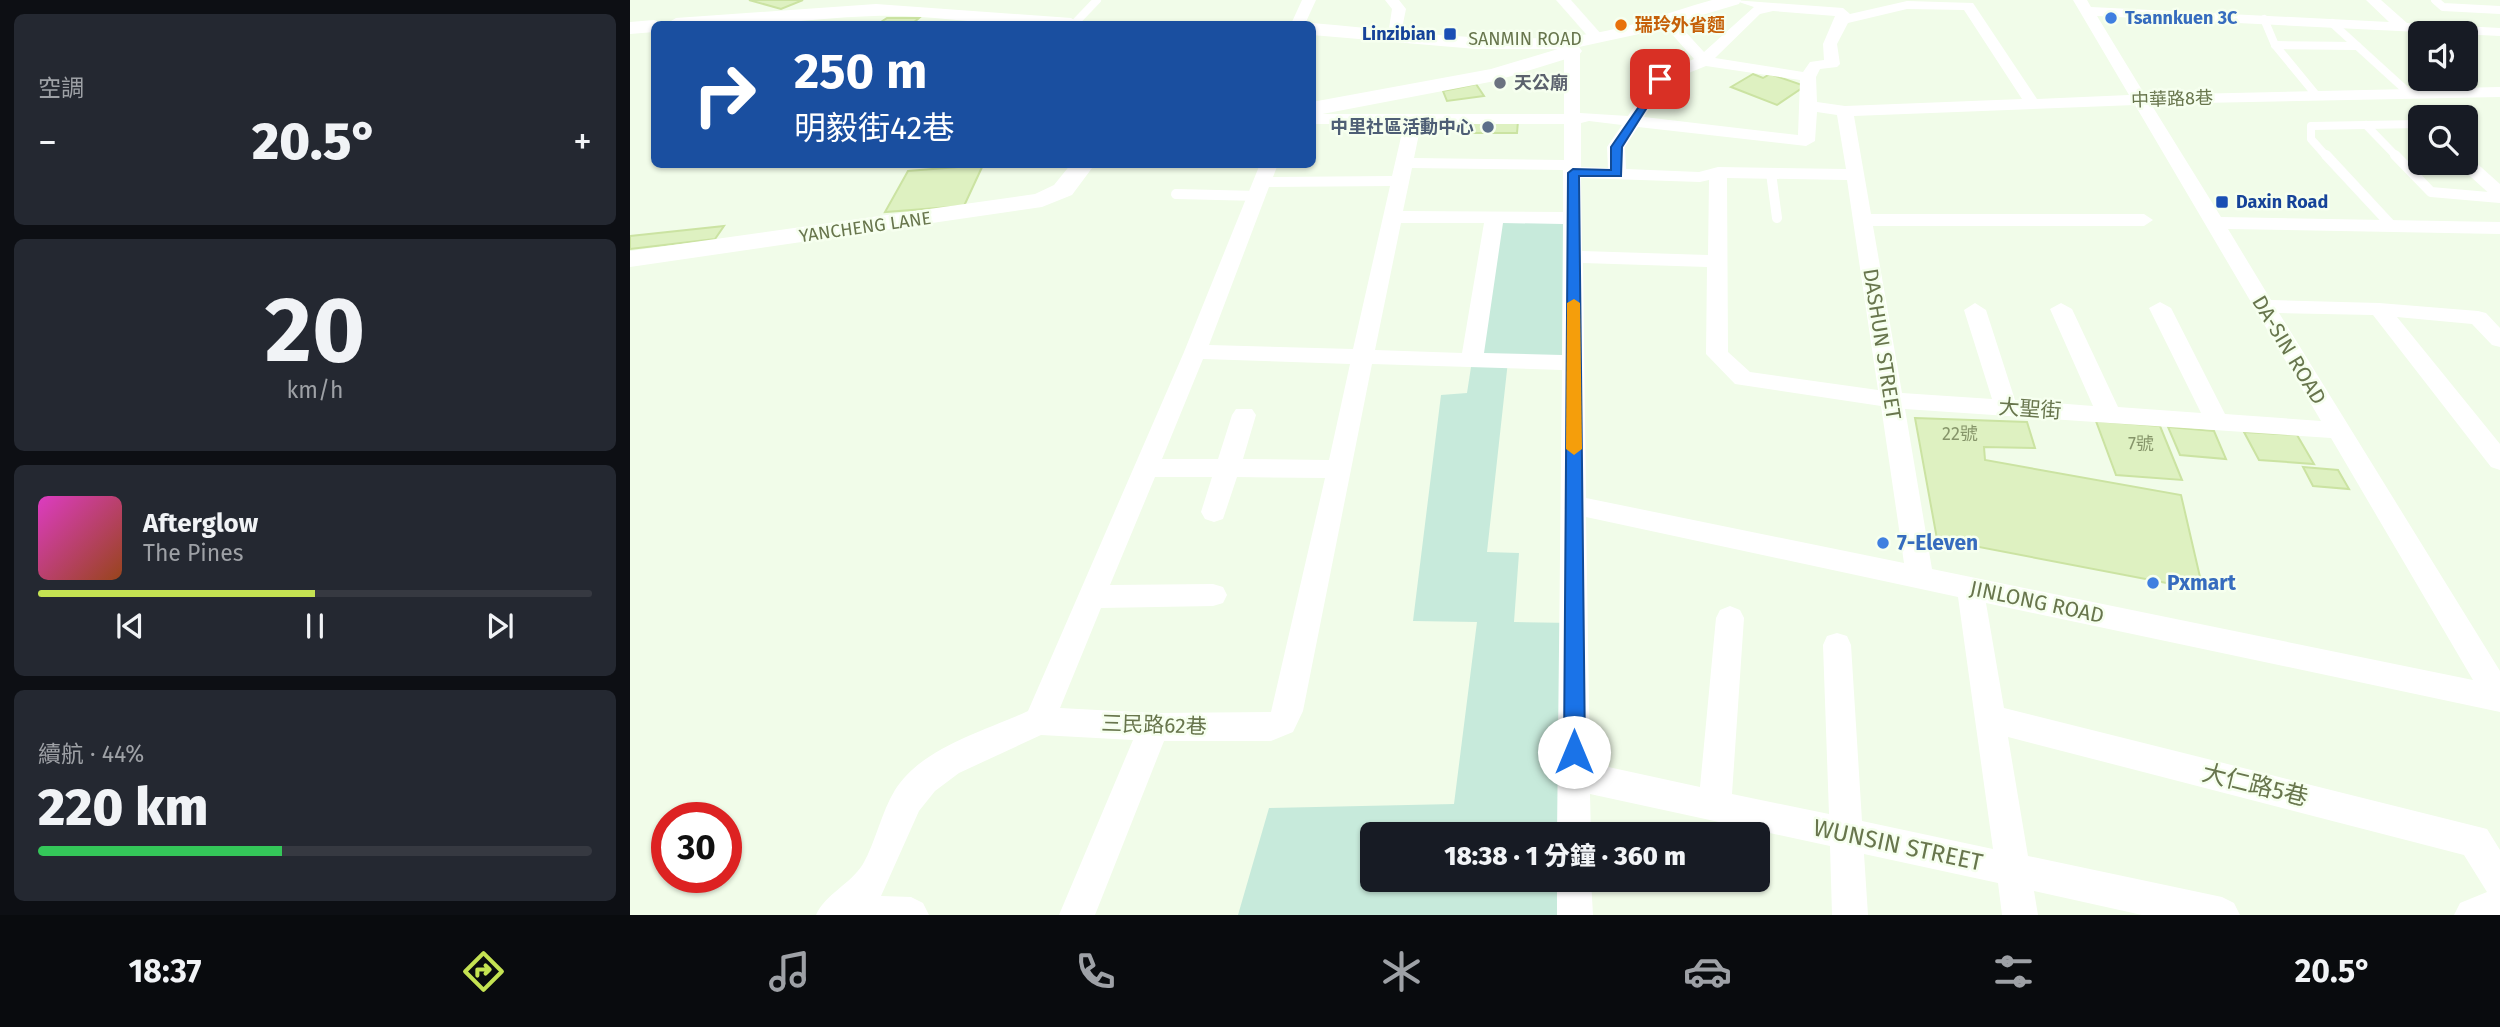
<!DOCTYPE html>
<html lang="zh-TW">
<head>
<meta charset="utf-8">
<style>
	body { margin:0; font-family:"Fira Sans","Noto Sans TC",sans-serif; background:#242831; color:#f1f3f6; height:100vh; display:flex; flex-direction:column; font-size:26px; white-space:nowrap }
	* { box-sizing:border-box; margin:0 }
	p { font-size:23px; color:#9ea1a6 }
	.icon { flex:none; width:38px; height:38px; fill:none; stroke:currentColor; stroke-width:2; stroke-linecap:round; stroke-linejoin:round }
	.map { position:relative; flex:1; overflow:hidden }
	.details { display:flex; flex-direction:column; gap:14px; padding:14px; background:#0d0f14; width:630px }
	.details>* { flex:none }
	.hud { position:absolute; left:21px; top:21px; width:665px; height:147px; border-radius:10px; box-shadow:0 2px 5px #0004; background:#1a4fa0; color:#fff; overflow:hidden }
	.tools { position:absolute; left:1778px; top:21px; display:grid; gap:14px }
	.tools a { display:grid; place-items:center; width:70px; height:70px; border-radius:10px; background:#171b24; box-shadow:0 2px 5px #0004; font-size:35px }
	.speed { position:absolute; left:21px; top:802px; display:flex; gap:14px; font-size:35px; font-weight:700; text-align:center }
	.speed>* { display:grid; place-content:center; width:91px; height:91px; border-radius:50%; background:#171b24; box-shadow:0 2px 5px #0004; line-height:1 }
	.speed .limit { border:10px solid #d22; background:#fff; color:#111 }
	.pin { position:absolute; display:grid; place-items:center; width:60px; height:60px; color:#fff; margin:-30px; border-radius:14px; box-shadow:0 4px 10px #0006 }
	.me { position:absolute; width:77px; margin:-38px; rotate:0deg; stroke-linejoin:round; filter:drop-shadow(0 0 5px #0008) }
	.turn { display:flex; align-items:center; gap:24px; height:147px; padding:0 28px; font-size:32px }
	.turn .icon { width:91px; height:91px; stroke-width:2.5 }
	.turn b { display:block; font-size:49px; line-height:60px }
	.big { font-size:52px; font-weight:800; line-height:1.1 }
	.details .widget { flex:1; display:flex; flex-direction:column; justify-content:center; gap:10px; min-width:0; padding:0 24px; border-radius:10px; background:#242831 }
	.details .dial { align-items:center; gap:0 }
	.dial b { font-size:91px; line-height:1 }
	.song { display:flex; align-items:center; gap:21px }
	.cover { width:84px; height:84px; border-radius:10px; background:linear-gradient(135deg,hsl(310 70% 55%),hsl(20 70% 35%)) }
	.played { height:7px; border-radius:4px; background:linear-gradient(90deg,#c4e252 50%,#363941 50%) }
	.keys { display:flex; justify-content:space-around; direction:ltr }
	.heat { display:flex; justify-content:space-between; align-items:center; font-size:38px; direction:ltr }
	.charge { height:10px; border-radius:5px; background:linear-gradient(90deg,#34c759 44%,#363941 0) }
	.trip { position:absolute; left:730px; top:822px; width:410px; height:70px; border-radius:10px; background:#171b24; box-shadow:0 2px 5px #0004; font-weight:800; line-height:70px; text-align:center }
	.tabs { display:flex; height:112px; justify-content:space-around; align-items:center; background:#090b0e; color:#9ea1a6 }
	.tabs .icon { width:49px; height:49px }
	.tabs .active { color:#c4e252 }
	.tabs b { font-size:32px; color:#f1f3f6 }
	main { display:flex; flex:1; min-height:0 }
	.map>svg:first-child { display:block }
</style>
</head>
<body>
<main>
<section class="details">
<div class="widget"><p>空調</p>
<div class="heat"><a>−</a><b class="big">20.5°</b><a>+</a></div>
</div>
<div class="widget dial"><b>20</b><p>km/h</p></div>
<div class="widget">
<div class="song"><i class="cover"></i><div><b>Afterglow</b><p>The Pines</p></div></div>
<div class="played"></div>
<div class="keys"><svg class="icon" aria-label="previous" viewBox="0 0 24 24"><path d="M18 5L8 12l10 7zM5 5v14"/></svg><svg class="icon" aria-label="pause" viewBox="0 0 24 24"><path d="M8 5v14M16 5v14"/></svg><svg class="icon" aria-label="next" viewBox="0 0 24 24"><path d="M6 5l10 7-10 7zM19 5v14"/></svg></div>
</div>
<div class="widget"><p>續航 · 44%</p><b class="big">220 km</b><div class="charge"></div></div>
</section>
<div class="map">
<svg width="1870" height="915" viewBox="0 0 1870 915">
	<rect width="100%" height="100%" fill="#f1fce9"/>
	<path fill="#c7eadb" d="M 864,218 L 943,218 L 944,363 L 878,361 L 857,552 L 889,553 L 884,622 L 944,623 L 945,835 L 742,835 L 742,880 L 945,880 L 945,915 L 608,915 L 639,808 L 824,804 L 847,622 L 783,621 L 811,395 L 837,393 Z"/>
	<g fill="#def1c1" stroke="#cbe3a2" stroke-width="2">
		<path d="M 119,0 L 173,0 L 151,9 Z"/>
		<path d="M 257,18 L 289,18 L 282,24 L 248,24 Z"/>
		<path d="M 1123,74 L 1133,78 L 1140,74 L 1175,86 L 1147,105 L 1101,87 Z"/>
		<path d="M 846,84 L 854,96 L 817,101 L 813,91 Z"/>
		<path d="M 829,121 L 888,121 L 887,133 L 827,133 Z"/>
		<path d="M 353,165 L 334,206 L 255,212 L 278,171 Z"/>
		<path d="M 94,226 L 85,239 L 0,249 L 0,236 Z"/>
		<path d="M 1285,418 L 1397,422 L 1405,448 L 1354,447 L 1355,460 L 1551,495 L 1573,590 L 1307,539 Z"/>
		<path d="M 1466,421 L 1530,426 L 1552,480 L 1486,475 Z"/>
		<path d="M 1538,427 L 1584,431 L 1596,459 L 1550,455 Z"/>
		<path d="M 1614,432 L 1667,435 L 1684,464 L 1629,460 Z"/>
		<path d="M 1673,467 L 1708,470 L 1719,489 L 1683,486 Z"/>
	</g>
	<g fill="none" stroke-linecap="round" stroke-linejoin="round">
		<g stroke="#fff" stroke-width="8">
			<path d="M 1805,0 L 1813,7 L 1870,10"/>
			<path d="M 1634,19 L 1645,45 L 1687,96"/>
			<path d="M 1702,23 L 1780,94"/>
			<path d="M 444,24 L 467,0"/>
			<path d="M 1645,45 L 1727,46"/>
			<path d="M 1736,125 L 1767,157"/>
			<path d="M 1697,157 L 1681,139 L 1681,126 L 1790,124"/>
		</g>
		<g stroke="#fff" stroke-width="10">
			<path d="M 1696,155 L 1762,226"/>
			<path d="M 1765,155 L 1801,192 L 1870,198"/>
			<path d="M 1141,173 L 1147,218"/>
			<path d="M 546,194 L 629,196"/>
		</g>
		<g fill="#fff" fill-rule="evenodd">
			<path d="M 672,0 L 686,0 L 675,24 L 661,24 Z"/>
			<path d="M 755,0 L 769,0 L 776,9 L 770,38 L 760,38 L 758,35 L 762,9 Z"/>
			<path d="M 926,0 L 941,0 L 972,35 L 972,41 L 962,41 Z"/>
			<path d="M 1103,0 L 1213,8 L 1220,14 L 1277,1 L 1343,3 L 1407,99 L 1499,95 L 1443,0 L 1457,0 L 1461,7 L 1759,22 L 1736,0 L 1751,0 L 1777,23 L 1870,28 L 1870,36 L 1467,16 L 1515,95 L 1870,87 L 1870,97 L 1521,104 L 1591,217 L 1870,222 L 1870,234 L 1598,229 L 1641,300 L 1749,303 L 1848,311 L 1856,313 L 1870,328 L 1870,347 L 1862,345 L 1842,324 L 1767,317 L 1870,444 L 1870,470 L 1861,467 L 1743,315 L 1649,313 L 1870,671 L 1870,712 L 1356,603 L 1374,708 L 1857,829 L 1870,850 L 1870,915 L 1824,915 L 1830,903 L 1857,892 L 1834,855 L 1378,737 L 1398,856 L 1592,897 L 1604,903 L 1610,915 L 1512,915 L 1404,891 L 1408,915 L 1372,915 L 1368,883 L 1234,854 L 1238,915 L 1202,915 L 1200,846 L 960,794 L 961,835 L 927,835 L 932,370 L 742,364 L 673,711 L 663,732 L 641,741 L 534,741 L 465,915 L 429,915 L 503,740 L 411,735 L 329,773 L 305,791 L 289,811 L 251,896 L 281,897 L 293,903 L 299,915 L 186,915 C 196,893 220,885 233,864 C 246,841 251,813 265,790 C 292,747 355,731 398,711 L 554,352 L 630,164 L 648,164 L 643,177 L 762,176 L 774,124 L 682,124 L 682,114 L 934,114 L 934,53 L 942,48 L 950,53 L 950,113 L 998,116 L 1024,76 L 1064,59 L 1031,22 L 1031,16 L 1041,16 L 1074,52 L 1124,7 ZM 1277,9 L 1334,10 L 1392,99 L 1215,106 L 1187,102 L 1186,77 L 1190,69 L 1207,67 L 1210,64 L 1207,44 L 1218,23 ZM 1143,11 L 1205,16 L 1193,44 L 1194,60 L 1180,62 L 1173,72 L 1085,58 L 1130,14 ZM 1076,66 L 1170,80 L 1168,135 L 1014,117 L 1036,82 ZM 1505,105 L 1691,421 L 1595,414 L 1541,308 L 1530,302 L 1519,308 L 1571,413 L 1488,407 L 1442,309 L 1431,303 L 1420,309 L 1463,406 L 1385,400 L 1356,310 L 1345,303 L 1334,310 L 1362,399 L 1272,393 L 1243,226 L 1514,226 L 1523,220 L 1514,214 L 1241,214 L 1224,116 ZM 1187,112 L 1207,115 L 1216,169 L 1088,167 L 1069,172 L 996,169 L 995,147 L 1008,127 L 1176,146 L 1185,141 ZM 959,121 L 992,125 L 977,147 L 978,168 L 951,167 L 951,123 ZM 791,124 L 934,124 L 934,160 L 784,158 ZM 782,168 L 933,170 L 933,212 L 773,211 ZM 951,178 L 1070,182 L 1079,180 L 1078,255 L 952,251 ZM 1097,178 L 1217,180 L 1248,390 L 1120,372 L 1098,352 ZM 760,186 L 723,349 L 579,345 L 639,187 ZM 771,223 L 854,223 L 832,353 L 745,350 ZM 873,223 L 933,224 L 932,355 L 854,353 ZM 953,263 L 1077,267 L 1076,354 L 1105,384 L 1251,406 L 1274,563 L 956,498 ZM 573,359 L 720,364 L 699,460 L 613,459 L 626,415 L 622,409 L 606,409 L 602,415 L 588,459 L 532,459 ZM 1275,409 L 1701,438 L 1843,680 L 1302,569 ZM 525,477 L 582,477 L 571,512 L 575,519 L 584,522 L 593,519 L 607,477 L 695,478 L 641,712 L 524,713 L 430,708 L 471,608 L 583,606 L 593,603 L 597,595 L 593,587 L 583,584 L 480,585 ZM 956,517 L 1328,597 L 1363,849 L 1232,821 L 1221,645 L 1217,636 L 1207,633 L 1197,636 L 1193,645 L 1199,814 L 1102,794 L 1114,618 L 1110,610 L 1100,606 L 1090,610 L 1086,618 L 1070,787 L 960,763 Z"/>
			<path d="M 1836,158 L 1842,159 L 1870,184 L 1870,200 L 1864,198 L 1830,167 L 1827,163 L 1836,163 Z"/>
			<path d="M 927,880 L 961,880 L 963,915 L 927,915 Z"/>
		</g>
		<g fill="#fff" fill-rule="evenodd">
			<path d="M 1082,0 L 1111,0 L 1109,4 L 1009,34 L 949,47 L 952,51 L 949,55 L 865,81 L 682,116 L 682,102 L 861,69 L 928,49 L 846,49 L 682,35 L 682,24 L 676,24 L 682,23 C 768,30 856,44 943,36 C 990,32 1036,13 1082,0 Z"/>
			<path d="M 246,4 L 441,18 L 451,24 C 382,31 312,14 244,16 C 175,18 105,31 36,24 L 46,18 Z"/>
			<path d="M 24,20 L 33,24 L 24,24 L 24,32 L 0,34 L 0,22 Z"/>
			<path d="M 441,164 L 465,164 L 442,195 L 412,207 L 0,267 L 0,251 L 405,194 L 424,185 Z"/>
		</g>
	</g>
	<path fill="#1a73e8" stroke="#114b97" stroke-width="2" d="M 1030,76 L 1035,79 L 992,147 L 991,176 L 949,176 L 955,752 L 952,759 L 944,761 L 937,759 L 934,752 L 938,173 L 943,169 L 981,170 L 981,147 Z"/>
	<path fill="#f59e0b" d="M 944,299 L 950,303 L 952,449 L 944,455 L 936,449 L 937,303 Z"/>
	<g fill="#3f7fe0" stroke="#f6ffef" stroke-width="2.5">
		<circle cx="1481" cy="18" r="7"/>
		<circle cx="1253" cy="543" r="7"/>
		<circle cx="1523" cy="583" r="7"/>
	</g>
	<circle fill="#e8710a" stroke="#f6ffef" stroke-width="2.5" cx="991" cy="25" r="7"/>
	<g fill="#1a4fb4" stroke="#f6ffef" stroke-width="2.5">
		<rect x="813" y="27" width="14" height="14" rx="3.5"/>
		<rect x="1585" y="195" width="14" height="14" rx="3.5"/>
	</g>
	<circle fill="#6b7280" stroke="#f6ffef" stroke-width="2.5" cx="870" cy="83" r="7"/>
	<circle fill="#5c6f8a" stroke="#f6ffef" stroke-width="2.5" cx="858" cy="127" r="7"/>
	<g text-anchor="middle" stroke-width="5" stroke-linejoin="round" paint-order="stroke">
		<g font-size="18" font-weight="bold" fill="#366cbe" stroke="#f6ffef" text-anchor="start">
			<text x="1495" y="24">Tsannkuen 3C</text>
		</g>
		<g font-size="18" font-weight="bold" fill="#c56008" stroke="#f6ffef" text-anchor="start">
			<text x="1005" y="31">瑞玲外省麵</text>
		</g>
		<g font-size="18" font-weight="bold" fill="#164399" stroke="#f6ffef" text-anchor="end">
			<text x="806" y="40">Linzibian</text>
			<text x="1606" y="208" text-anchor="start">Daxin Road</text>
		</g>
		<g font-size="18" fill="#68764d" stroke="#f6ffef">
			<text x="895" y="45">SANMIN ROAD</text>
			<text transform="translate(1542 99) rotate(-2)" y="6">中華路8巷</text>
			<text transform="translate(235 227) rotate(-8)" y="6">YANCHENG LANE</text>
		</g>
		<g font-size="18" font-weight="bold" fill="#5b616d" stroke="#f6ffef" text-anchor="start">
			<text x="884" y="89">天公廟</text>
		</g>
		<g font-size="18" font-weight="bold" fill="#4e5e75" stroke="#f6ffef" text-anchor="end">
			<text x="844" y="133">中里社區活動中心</text>
		</g>
		<g font-size="18" fill="#86956a">
			<text x="1330" y="440">22號</text>
			<text x="1511" y="450">7號</text>
		</g>
		<g font-size="21" fill="#68764d" stroke="#f6ffef">
			<text transform="translate(1252 344) rotate(81)" y="7">DASHUN STREET</text>
			<text transform="translate(1659 350) rotate(59)" y="7">DA-SIN ROAD</text>
			<text transform="translate(1400 409) rotate(4)" y="7">大聖街</text>
			<text transform="translate(1407 602) rotate(12)" y="7">JINLONG ROAD</text>
			<text transform="translate(524 725) rotate(2)" y="7">三民路62巷</text>
		</g>
		<g font-size="21" font-weight="bold" fill="#366cbe" stroke="#f6ffef" text-anchor="start">
			<text x="1267" y="550">7-Eleven</text>
			<text x="1537" y="590">Pxmart</text>
		</g>
		<g font-size="24" fill="#68764d" stroke="#f6ffef">
			<text transform="translate(1625 785) rotate(14)" y="8">大仁路5巷</text>
			<text transform="translate(1268 845) rotate(12)" y="8">WUNSIN STREET</text>
		</g>
	</g>
</svg>
<div class="tools">
<a><svg class="icon" aria-label="sound" viewBox="0 0 24 24"><path d="M4 9h4l5-4v14l-5-4H4zM17 9q2 3 0 6"/></svg></a>
<a><svg class="icon" aria-label="search" viewBox="0 0 24 24"><circle cx="10" cy="10" r="6"/><path d="M15 15l6 6"/></svg></a>
</div>
<div class="speed"><div class="limit">30</div></div>
<div class="pin" style="left:1030px;top:79px;background:#d93025"><svg class="icon" aria-label="arrive" viewBox="0 0 24 24"><path d="M6 21V4h12l-3 4 3 4H6"/></svg></div>
<svg class="me" style="left:944px;top:752px" viewBox="-20 -20 40 40"><circle r="19" fill="#fff"/><path d="M0-13L10 11 0 6-10 11z" fill="#1a73e8"/></svg>
<div class="trip">18:38 · 1 分鐘 · 360 m</div>
<div class="hud">
<div class="turn"><svg class="icon" aria-label="right" viewBox="0 0 24 24"><path d="M7 20v-9h11M14 6l5 5-5 5"/></svg><div><b>250 m</b>明毅街42巷</div></div>
</div>
</div>
</main>
<nav class="tabs">
<b>18:37</b>
<svg class="icon active" aria-label="directions" viewBox="0 0 24 24"><path d="M12 3l9 9-9 9-9-9zM9 14v-3h6M13 9l2 2-2 2"/></svg>
<svg class="icon" aria-label="music" viewBox="0 0 24 24"><path d="M9 18V5l10-2v13"/><circle cx="6" cy="18" r="3"/><circle cx="16" cy="16" r="3"/></svg>
<svg class="icon" aria-label="phone" viewBox="0 0 24 24"><path d="M5 4h4l2 5-3 2q2 4 5 5l2-3 5 2v4C11 20 4 13 5 4z"/></svg>
<svg class="icon" aria-label="climate" viewBox="0 0 24 24"><path d="M12 3v18M4 7l16 10M4 17L20 7"/></svg>
<svg class="icon" aria-label="car" viewBox="0 0 24 24"><path d="M5 17H2v-5l4-1 3-4h7l3 4 3 1v5h-3M9 17h6M6 11h13"/><circle cx="7" cy="17" r="2"/><circle cx="17" cy="17" r="2"/></svg>
<svg class="icon" aria-label="filters" viewBox="0 0 24 24"><path d="M4 7h16M4 17h16"/><circle cx="9" cy="7" r="2"/><circle cx="15" cy="17" r="2"/></svg>
<b>20.5°</b>
</nav>
</body>
</html>
